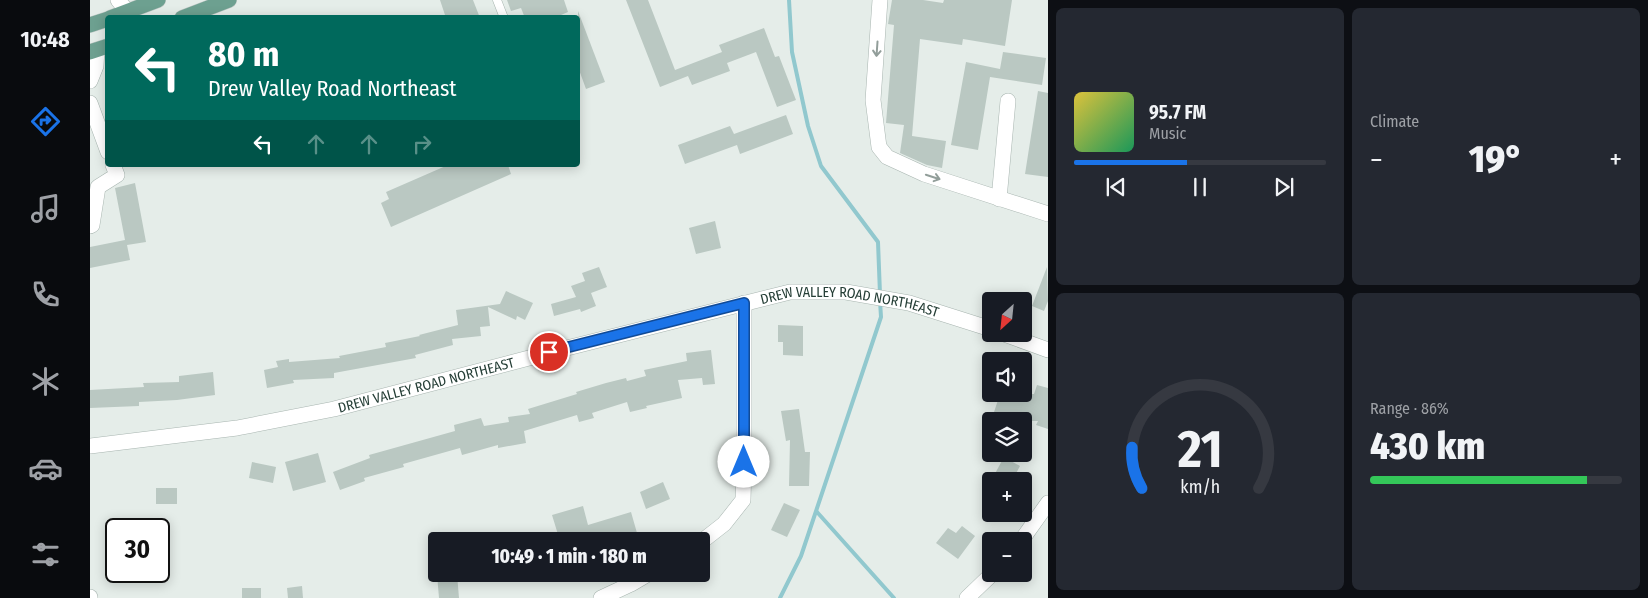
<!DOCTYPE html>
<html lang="en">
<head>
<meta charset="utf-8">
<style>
	body { margin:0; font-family:"Fira Sans Condensed",sans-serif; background:#242831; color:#f1f3f6; height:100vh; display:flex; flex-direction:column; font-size:19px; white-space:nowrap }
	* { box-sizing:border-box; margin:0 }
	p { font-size:16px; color:#9ea1a6 }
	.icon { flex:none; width:28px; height:28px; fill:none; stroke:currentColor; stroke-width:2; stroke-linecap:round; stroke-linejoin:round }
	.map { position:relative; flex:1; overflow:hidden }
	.sheet { display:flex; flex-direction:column; gap:8px; padding:8px; background:#0d0f14; width:600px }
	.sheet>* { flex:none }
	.hud { position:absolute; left:15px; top:15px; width:475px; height:152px; border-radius:5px; box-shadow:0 2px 12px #0003; background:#00695c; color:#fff; overflow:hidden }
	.needle { width:32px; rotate:207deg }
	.buttons { position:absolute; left:892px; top:292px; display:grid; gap:10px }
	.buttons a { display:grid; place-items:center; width:50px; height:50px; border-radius:5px; background:#171b24; box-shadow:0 2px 12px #0003; font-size:25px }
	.speed { position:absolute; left:15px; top:518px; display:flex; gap:10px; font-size:25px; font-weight:700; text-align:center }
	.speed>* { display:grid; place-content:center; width:65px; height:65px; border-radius:50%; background:#171b24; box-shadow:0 2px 12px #0003; line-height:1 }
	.speed .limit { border:2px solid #111; border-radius:8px; background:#fff; color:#111 }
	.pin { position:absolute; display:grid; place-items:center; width:42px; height:42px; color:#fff; margin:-21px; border:2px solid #fff; border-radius:50%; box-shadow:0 1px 5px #0007 }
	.me { position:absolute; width:55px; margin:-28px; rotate:0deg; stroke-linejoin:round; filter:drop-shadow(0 0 4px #0008) }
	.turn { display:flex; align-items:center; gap:18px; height:105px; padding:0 20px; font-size:22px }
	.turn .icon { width:65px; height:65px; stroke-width:2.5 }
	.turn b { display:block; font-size:35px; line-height:42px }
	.lanes { display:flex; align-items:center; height:48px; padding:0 20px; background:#0003; justify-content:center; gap:25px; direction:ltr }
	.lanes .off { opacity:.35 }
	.big { font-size:38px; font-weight:800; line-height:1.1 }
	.sheet .widget { flex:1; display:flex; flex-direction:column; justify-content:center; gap:8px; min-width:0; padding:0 18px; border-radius:8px; background:#242831 }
	.sheet .dial { align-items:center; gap:0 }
	.dial svg { height:130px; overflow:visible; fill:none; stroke:#363941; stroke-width:7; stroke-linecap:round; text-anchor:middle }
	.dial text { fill:#f1f3f6; stroke:none }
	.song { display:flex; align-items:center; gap:15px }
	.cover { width:60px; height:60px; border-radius:8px; background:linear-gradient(135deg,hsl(50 70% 55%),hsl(150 70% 35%)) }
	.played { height:5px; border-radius:2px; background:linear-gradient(90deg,#1a73e8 45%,#363941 45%) }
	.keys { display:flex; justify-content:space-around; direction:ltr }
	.heat { display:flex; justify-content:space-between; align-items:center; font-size:28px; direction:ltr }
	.charge { height:8px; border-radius:4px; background:linear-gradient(90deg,#34c759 86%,#363941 0) }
	.sheet .tiles { flex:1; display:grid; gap:8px; grid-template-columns:repeat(2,1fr) }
	.trip { position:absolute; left:338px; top:532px; width:282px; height:50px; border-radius:5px; background:#171b24; box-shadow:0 2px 12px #0003; font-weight:800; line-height:50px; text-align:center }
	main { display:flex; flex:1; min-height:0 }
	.tabs { display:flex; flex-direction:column; width:90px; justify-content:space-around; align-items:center; background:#090b0e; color:#9ea1a6 }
	.tabs .icon { width:35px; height:35px }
	.tabs .on { color:#1a73e8 }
	.tabs b { font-size:22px; color:#f1f3f6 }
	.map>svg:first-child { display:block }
</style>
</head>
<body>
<main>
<nav class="tabs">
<b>10:48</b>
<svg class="icon on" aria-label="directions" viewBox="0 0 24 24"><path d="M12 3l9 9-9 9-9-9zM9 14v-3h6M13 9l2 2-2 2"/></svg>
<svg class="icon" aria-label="music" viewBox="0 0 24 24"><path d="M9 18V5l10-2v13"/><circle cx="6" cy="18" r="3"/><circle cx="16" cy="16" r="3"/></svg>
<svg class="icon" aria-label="phone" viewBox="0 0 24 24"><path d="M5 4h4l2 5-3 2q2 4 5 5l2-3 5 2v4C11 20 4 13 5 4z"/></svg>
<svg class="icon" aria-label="climate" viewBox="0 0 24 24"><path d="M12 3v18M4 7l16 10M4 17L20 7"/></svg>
<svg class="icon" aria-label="car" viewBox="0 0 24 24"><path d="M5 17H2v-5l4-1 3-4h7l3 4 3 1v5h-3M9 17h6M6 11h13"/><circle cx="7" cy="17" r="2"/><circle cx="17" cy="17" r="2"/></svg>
<svg class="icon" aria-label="filters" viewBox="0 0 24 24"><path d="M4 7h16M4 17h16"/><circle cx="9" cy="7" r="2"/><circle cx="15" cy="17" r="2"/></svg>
</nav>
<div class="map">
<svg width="958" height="598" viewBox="0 0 958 598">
	<rect width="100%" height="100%" fill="#e5ede9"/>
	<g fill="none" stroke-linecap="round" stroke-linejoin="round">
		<g stroke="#91c8ce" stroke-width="4">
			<path d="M 699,0 L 702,52 L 718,126 L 731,166 L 788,242 L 790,294"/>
			<path d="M 727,512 L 804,598"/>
			<path d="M 690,598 L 711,556 L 791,317 L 790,301"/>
		</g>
	</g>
	<g fill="#bac8c2">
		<path d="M 350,0 L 383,0 L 390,18 L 356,18 Z"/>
		<path d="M 417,0 L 474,0 L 478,12 L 464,18 L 435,18 L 431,8 L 421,11 Z"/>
		<path d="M 536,0 L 558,0 L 585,70 L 632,52 L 629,45 L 674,28 L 685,57 L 689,56 L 706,100 L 687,107 L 666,52 L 637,63 L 640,71 L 602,85 L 598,76 L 570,87 Z"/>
		<path d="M 802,0 L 833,0 L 853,3 L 854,0 L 922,0 L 915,46 L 873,39 L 872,45 L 830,39 L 822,136 L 856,141 L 852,168 L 837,165 L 810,153 L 814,125 L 796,123 L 804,25 L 798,24 Z"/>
		<path d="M 488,11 L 515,82 L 496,89 L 488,67 Z"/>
		<path d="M 913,52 L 956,58 L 952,85 L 900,77 L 888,150 L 861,145 L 876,62 L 910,69 Z"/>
		<path d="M 948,91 L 958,93 L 958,177 L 935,174 Z"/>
		<path d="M 696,115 L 703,134 L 650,154 L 647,145 L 595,164 L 588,145 L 640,126 L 644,134 Z"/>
		<path d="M 358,165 L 418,165 L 421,174 L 301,227 L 291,203 L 299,199 L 296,192 Z"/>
		<path d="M 45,183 L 56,242 L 37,245 L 40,260 L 0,268 L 0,247 L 35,240 L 25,188 Z"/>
		<path d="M 625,221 L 631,248 L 606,254 L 599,228 Z"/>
		<path d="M 509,267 L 517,287 L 501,293 L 506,306 L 491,312 L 490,309 L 464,316 L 461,304 L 486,297 L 481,286 L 495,281 L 492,273 Z"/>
		<path d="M 957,267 L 958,301 L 954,311 L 942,306 Z"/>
		<path d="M 416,291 L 443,303 L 435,320 L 427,316 L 426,320 L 398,307 L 400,326 L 390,327 L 391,336 L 362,339 L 363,345 L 325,355 L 326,358 L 244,373 L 244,378 L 203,380 L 204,383 L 177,388 L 174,370 L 188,367 L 186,361 L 199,359 L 199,362 L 250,358 L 249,356 L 296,347 L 295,343 L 330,336 L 329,335 L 368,325 L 366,310 L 410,304 Z"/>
		<path d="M 688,325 L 713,326 L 713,356 L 693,355 L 693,342 L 688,342 Z"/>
		<path d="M 621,350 L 625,384 L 613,385 L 612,378 L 588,380 L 592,398 L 556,406 L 557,408 L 540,412 L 537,402 L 502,413 L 504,418 L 489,422 L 487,415 L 434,431 L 436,443 L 408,448 L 408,445 L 372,455 L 370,448 L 313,464 L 314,467 L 274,478 L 275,481 L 250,490 L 243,472 L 280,458 L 279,455 L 365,431 L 364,425 L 391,418 L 394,426 L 419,422 L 418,417 L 440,414 L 438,409 L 487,394 L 486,392 L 516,383 L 536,378 L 537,381 L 556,376 L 554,370 L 597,361 L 596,353 Z"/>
		<path d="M 123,372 L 125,395 L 87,400 L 49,402 L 49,406 L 0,408 L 0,390 L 54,387 L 53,383 L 89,382 L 89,376 Z"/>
		<path d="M 947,385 L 958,388 L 958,429 L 946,425 L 948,421 L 923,421 L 903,415 L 910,394 L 944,394 Z"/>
		<path d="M 709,409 L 715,452 L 720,452 L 719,486 L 699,486 L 700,440 L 696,441 L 691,411 Z"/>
		<path d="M 228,453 L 236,482 L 203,491 L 195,462 Z"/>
		<path d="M 914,457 L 930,466 L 922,481 L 901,481 Z"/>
		<path d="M 162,462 L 186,467 L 183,483 L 159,478 Z"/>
		<path d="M 573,482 L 580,499 L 556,509 L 550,492 Z"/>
		<rect x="66" y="488" width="21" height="16"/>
		<path d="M 694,503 L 710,510 L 697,537 L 681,530 Z"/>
		<path d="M 493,506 L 498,525 L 541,512 L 547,533 L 518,541 L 470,541 L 462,515 Z"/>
		<path d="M 872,526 L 885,536 L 868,559 L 846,543 L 858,528 L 866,533 Z"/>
		<path d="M 347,574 L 367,574 L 369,598 L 349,598 Z"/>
		<path d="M 212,586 L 213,598 L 198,598 L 197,588 Z"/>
		<rect x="152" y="588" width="19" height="10"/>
	</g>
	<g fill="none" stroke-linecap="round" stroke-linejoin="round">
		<g stroke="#a8b5b0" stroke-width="9">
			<path id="lane" d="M 407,0 L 414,18"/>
		</g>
		<g stroke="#a8b5b0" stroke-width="16">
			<g id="street">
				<path d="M 28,0 L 37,11"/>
				<path d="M 790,0 L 783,100 L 789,147 L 797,157 L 834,174 L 958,214"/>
				<path d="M 0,81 L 6,66 L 7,50"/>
				<path d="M 0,103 L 18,152"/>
				<path d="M 909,199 L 918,101"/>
				<path d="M 0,226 L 2,225 L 8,187 L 27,175 L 23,165"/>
				<path d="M 914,334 L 958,350"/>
				<path id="s1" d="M 0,446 L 147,428 L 244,409 L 477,348 L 700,292 L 756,292 L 819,303 L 901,329"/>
				<path d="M 931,541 L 958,503"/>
				<path d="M 611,542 L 634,524 L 653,500 L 654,462 L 654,303"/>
				<path d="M 0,597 L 0,598"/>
				<path d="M 511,598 L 541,584 L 558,574"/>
				<path d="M 877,598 L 902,574"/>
			</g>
		</g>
		<g stroke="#c2c9c7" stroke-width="16">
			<g id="primary">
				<path d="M 20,18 L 68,0"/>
				<path d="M 92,18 L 139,0"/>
				<path d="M 0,25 L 18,19"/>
				<path d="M 0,52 L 18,46"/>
			</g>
		</g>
		<use href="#lane" stroke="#fff" stroke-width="8"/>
		<use href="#street" stroke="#fff" stroke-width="15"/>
		<use href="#primary" stroke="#6da090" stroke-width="15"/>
	</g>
	<defs><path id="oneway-shaft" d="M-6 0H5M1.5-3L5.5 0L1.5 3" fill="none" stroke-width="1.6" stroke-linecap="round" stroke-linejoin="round" transform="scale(1.25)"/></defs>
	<g stroke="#929e9a">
		<use href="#oneway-shaft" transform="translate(787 49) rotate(94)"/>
		<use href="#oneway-shaft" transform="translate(843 177) rotate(18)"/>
	</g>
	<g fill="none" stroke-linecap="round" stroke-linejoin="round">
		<g stroke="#114b97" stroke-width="12">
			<path id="route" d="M 459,352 L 654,303 L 654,462"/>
		</g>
		<use href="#route" stroke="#1a73e8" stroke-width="9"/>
	</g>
	<g text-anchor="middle" stroke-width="4" stroke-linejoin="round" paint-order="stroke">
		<g font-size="14" fill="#253e36" stroke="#f5faf7">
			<text dy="5" stroke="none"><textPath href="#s1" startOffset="778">DREW VALLEY ROAD NORTHEAST</textPath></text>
			<text dy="5" stroke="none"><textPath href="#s1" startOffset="342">DREW VALLEY ROAD NORTHEAST</textPath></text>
		</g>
	</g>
</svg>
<div class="buttons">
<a><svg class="needle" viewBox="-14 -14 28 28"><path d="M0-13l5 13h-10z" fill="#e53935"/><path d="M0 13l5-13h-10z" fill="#9ea1a6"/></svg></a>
<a><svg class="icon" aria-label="sound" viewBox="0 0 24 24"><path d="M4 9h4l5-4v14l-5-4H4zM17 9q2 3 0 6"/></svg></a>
<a><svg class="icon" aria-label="layers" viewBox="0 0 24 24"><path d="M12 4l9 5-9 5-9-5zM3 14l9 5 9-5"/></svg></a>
<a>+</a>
<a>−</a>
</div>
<div class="speed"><div class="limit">30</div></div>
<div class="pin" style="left:459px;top:352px;background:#d93025"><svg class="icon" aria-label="arrive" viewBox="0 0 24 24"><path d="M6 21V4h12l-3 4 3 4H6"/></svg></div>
<svg class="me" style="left:654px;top:462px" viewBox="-20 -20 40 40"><circle r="19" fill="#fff"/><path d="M0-13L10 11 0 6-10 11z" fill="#1a73e8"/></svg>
<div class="trip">10:49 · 1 min · 180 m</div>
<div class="hud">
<div class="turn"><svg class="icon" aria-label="left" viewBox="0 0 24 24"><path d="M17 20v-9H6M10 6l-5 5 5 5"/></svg><div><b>80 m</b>Drew Valley Road Northeast</div></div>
<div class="lanes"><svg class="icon" aria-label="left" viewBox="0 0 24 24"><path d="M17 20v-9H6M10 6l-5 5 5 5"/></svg><svg class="icon off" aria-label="ahead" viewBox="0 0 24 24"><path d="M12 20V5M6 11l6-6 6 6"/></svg><svg class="icon off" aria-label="ahead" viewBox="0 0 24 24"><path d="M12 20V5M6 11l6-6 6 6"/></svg><svg class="icon off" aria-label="right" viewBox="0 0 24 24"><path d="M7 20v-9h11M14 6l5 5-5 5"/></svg></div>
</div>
</div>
<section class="sheet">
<div class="tiles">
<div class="widget">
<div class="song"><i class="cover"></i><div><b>95.7 FM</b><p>Music</p></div></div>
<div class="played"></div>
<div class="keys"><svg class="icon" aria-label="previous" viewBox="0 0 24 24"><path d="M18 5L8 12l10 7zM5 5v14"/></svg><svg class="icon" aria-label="pause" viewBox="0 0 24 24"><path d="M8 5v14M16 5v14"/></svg><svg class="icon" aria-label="next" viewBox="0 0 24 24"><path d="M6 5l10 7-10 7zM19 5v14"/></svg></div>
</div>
<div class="widget"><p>Climate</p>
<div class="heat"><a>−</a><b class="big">19°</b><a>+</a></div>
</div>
<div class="widget dial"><svg viewBox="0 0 100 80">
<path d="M14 69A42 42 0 1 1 86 69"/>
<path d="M14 69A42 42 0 0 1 8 44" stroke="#1a73e8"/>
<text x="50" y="56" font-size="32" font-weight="700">21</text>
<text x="50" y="72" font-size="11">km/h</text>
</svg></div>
<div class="widget"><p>Range · 86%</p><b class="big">430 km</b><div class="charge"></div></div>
</div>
</section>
</main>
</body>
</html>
